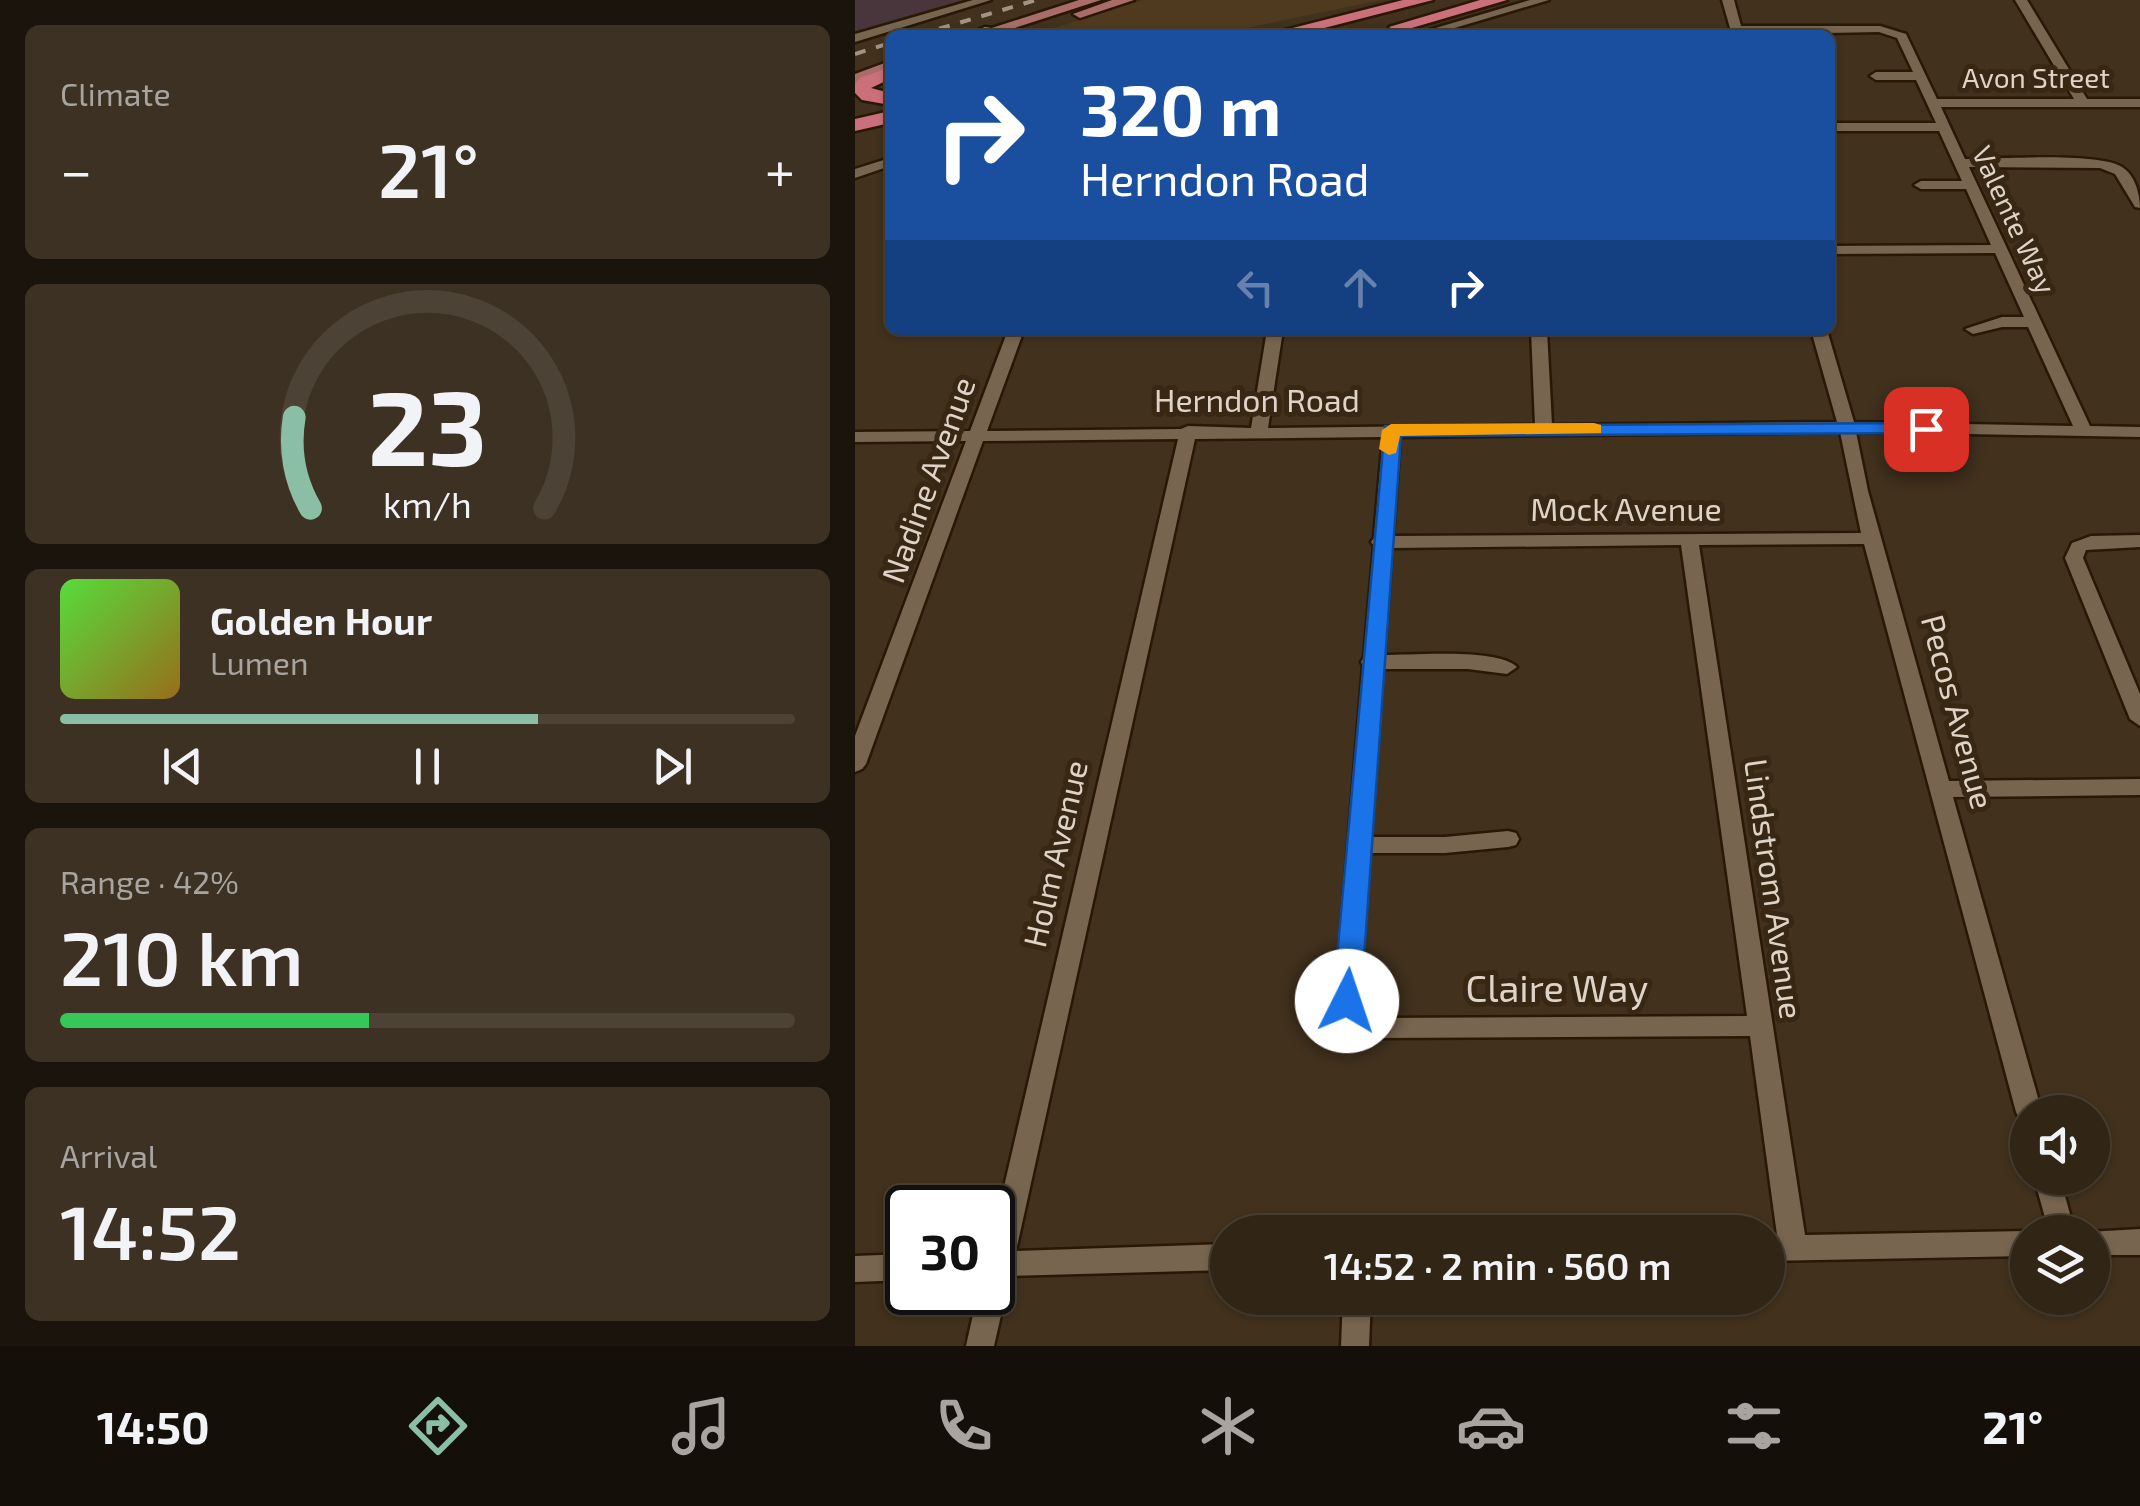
<!DOCTYPE html>
<html lang="en">
<head>
<meta charset="utf-8">
<style>
	body { margin:0; font-family:"Exo 2",sans-serif; background:#3d3123; color:#f1f3f6; height:100vh; display:flex; flex-direction:column; font-size:38px; white-space:nowrap }
	* { box-sizing:border-box; margin:0 }
	p { font-size:32px; color:#a8a5a1 }
	.icon { flex:none; width:55px; height:55px; fill:none; stroke:currentColor; stroke-width:2; stroke-linecap:round; stroke-linejoin:round }
	.map { position:relative; flex:1; overflow:hidden }
	.panel { display:flex; flex-direction:column; gap:25px; padding:25px; background:#1b140c; width:855px }
	.panel>* { flex:none }
	.guide { position:absolute; left:30px; top:30px; width:950px; height:305px; border-radius:15px; box-shadow:0 2px 8px #0004,0 0 0 2px #4c4235; background:#1a4fa0; color:#fff; overflow:hidden }
	.fabs { position:absolute; left:1155px; top:1095px; display:grid; gap:20px }
	.fabs a { display:grid; place-items:center; width:100px; height:100px; border-radius:50%; background:#312516; box-shadow:0 2px 8px #0004,0 0 0 2px #4c4235; font-size:50px }
	.speed { position:absolute; left:30px; top:1185px; display:flex; gap:20px; font-size:50px; font-weight:700; text-align:center }
	.speed>* { display:grid; place-content:center; width:130px; height:130px; border-radius:50%; background:#312516; box-shadow:0 2px 8px #0004,0 0 0 2px #4c4235; line-height:1 }
	.speed .limit { border:5px solid #111; border-radius:15px; background:#fff; color:#111 }
	.pin { position:absolute; display:grid; place-items:center; width:85px; height:85px; color:#fff; margin:-42px; border-radius:20px; box-shadow:0 5px 15px #0006 }
	.me { position:absolute; width:110px; margin:-55px; rotate:4deg; stroke-linejoin:round; filter:drop-shadow(0 0 8px #0008) }
	.turn { display:flex; align-items:center; gap:35px; height:210px; padding:0 30px; font-size:45px }
	.turn .icon { width:130px; height:130px; stroke-width:2.5 }
	.turn b { display:block; font-size:70px; line-height:85px }
	.lanes { display:flex; align-items:center; height:95px; padding:0 30px; background:#0003; justify-content:center; gap:50px; direction:ltr }
	.lanes .off { opacity:.35 }
	.big { font-size:75px; font-weight:600; line-height:1.1 }
	.panel .card { flex:1; display:flex; flex-direction:column; justify-content:center; gap:15px; min-width:0; padding:0 35px; border-radius:15px; background:#3d3123 }
	.panel .dial { align-items:center; gap:0 }
	.dial svg { height:260px; overflow:visible; fill:none; stroke:#4c4235; stroke-width:7; stroke-linecap:round; text-anchor:middle }
	.dial text { fill:#f1f3f6; stroke:none }
	.song { display:flex; align-items:center; gap:30px }
	.cover { width:120px; height:120px; border-radius:15px; background:linear-gradient(135deg,hsl(110 70% 55%),hsl(40 70% 35%)) }
	.played { height:10px; border-radius:5px; background:linear-gradient(90deg,#8abfa5 65%,#4c4235 65%) }
	.keys { display:flex; justify-content:space-around; direction:ltr }
	.heat { display:flex; justify-content:space-between; align-items:center; font-size:55px; direction:ltr }
	.charge { height:15px; border-radius:8px; background:linear-gradient(90deg,#34c759 42%,#4c4235 0) }
	.trip { position:absolute; left:355px; top:1215px; width:575px; height:100px; border-radius:50px; background:#312516; box-shadow:0 2px 8px #0004,0 0 0 2px #4c4235; font-weight:600; line-height:100px; text-align:center }
	.tab-bar { display:flex; height:160px; justify-content:space-around; align-items:center; background:#140f09; color:#a8a5a1 }
	.tab-bar .icon { width:70px; height:70px }
	.tab-bar .on { color:#8abfa5 }
	.tab-bar b { font-size:45px; color:#f1f3f6 }
	main { display:flex; flex:1; min-height:0 }
	.map>svg:first-child { display:block }
</style>
</head>
<body>
<main>
<section class="panel">
<div class="card"><p>Climate</p>
<div class="heat"><a>−</a><b class="big">21°</b><a>+</a></div>
</div>
<div class="card dial"><svg viewBox="0 0 100 80">
<path d="M14 69A42 42 0 1 1 86 69"/>
<path d="M14 69A42 42 0 0 1 9 41" stroke="#8abfa5"/>
<text x="50" y="56" font-size="32" font-weight="700">23</text>
<text x="50" y="72" font-size="11">km/h</text>
</svg></div>
<div class="card">
<div class="song"><i class="cover"></i><div><b>Golden Hour</b><p>Lumen</p></div></div>
<div class="played"></div>
<div class="keys"><svg class="icon" aria-label="previous" viewBox="0 0 24 24"><path d="M18 5L8 12l10 7zM5 5v14"/></svg><svg class="icon" aria-label="pause" viewBox="0 0 24 24"><path d="M8 5v14M16 5v14"/></svg><svg class="icon" aria-label="next" viewBox="0 0 24 24"><path d="M6 5l10 7-10 7zM19 5v14"/></svg></div>
</div>
<div class="card"><p>Range · 42%</p><b class="big">210 km</b><div class="charge"></div></div>
<div class="card"><p>Arrival</p><b class="big">14:52</b></div>
</section>
<div class="map">
<svg width="1285" height="1346" viewBox="0 0 1285 1346">
	<rect width="100%" height="100%" fill="#41311d"/>
	<path fill="#4f391f" d="M 288,0 L 527,0 L 357,35 L 177,35 Z"/>
	<path fill="#49363c" d="M 0,0 L 107,0 L 0,31 Z"/>
	<g fill="none" stroke-linecap="round" stroke-linejoin="round">
		<g stroke="#281805" stroke-width="5">
			<g id="minor">
				<path d="M 118,0 L 136,0 L 0,42 L 0,34 Z"/>
				<path d="M 675,0 L 694,0 L 576,35 L 557,35 Z"/>
				<path d="M 867,0 L 879,0 L 886,26 L 1025,26 L 1051,34 L 1082,99 L 1219,99 L 1160,0 L 1172,0 L 1232,99 L 1285,99 L 1285,107 L 1086,107 L 1110,159 C 1143,159 1243,152 1267,167 C 1280,175 1285,194 1285,208 L 1280,207 L 1260,174 L 1245,168 L 1114,167 L 1235,426 L 1285,427 L 1285,437 L 1001,432 L 1013,491 L 1094,781 L 1285,779 L 1285,795 L 1098,797 L 1187,1112 L 1172,1112 L 1172,1123 L 1165,1120 L 1161,1112 L 1009,544 L 844,545 L 950,1235 L 1172,1231 L 1175,1232 L 1172,1256 L 912,1261 L 912,1235 L 922,1235 L 895,1036 L 522,1038 L 494,1026 L 480,1001 L 508,666 L 506,662 L 509,657 L 519,546 L 516,542 L 519,538 L 528,437 L 340,439 L 161,1251 L 372,1244 L 372,1270 L 155,1276 L 139,1346 L 111,1346 L 123,1292 L 138,1292 L 138,1234 L 323,439 L 128,441 L 11,764 L 7,769 L 0,772 L 0,736 L 111,441 L 0,442 L 0,432 L 115,431 L 153,330 L 169,330 L 132,431 L 326,429 L 333,426 L 396,428 L 412,330 L 428,330 L 413,428 L 680,425 L 676,330 L 692,330 L 697,425 L 982,422 L 956,330 L 972,330 L 999,422 L 1218,426 L 1173,327 L 1147,327 L 1118,334 L 1110,329 L 1147,317 L 1169,317 L 1140,253 L 975,254 L 975,246 L 1136,245 L 1111,189 L 1066,189 L 1059,185 L 1066,181 L 1107,181 L 1084,131 L 975,131 L 975,123 L 1081,123 L 1061,80 L 1021,80 L 1015,76 L 1021,72 L 1058,72 L 1042,38 L 1024,32 L 877,35 ZM 985,432 L 1006,533 L 538,536 L 545,437 ZM 826,545 L 892,1016 L 522,1018 L 511,1012 L 504,1001 L 515,853 L 590,853 L 653,847 L 661,845 L 664,839 L 661,833 L 653,831 L 590,837 L 516,837 L 528,669 L 613,669 L 652,674 L 662,667 C 643,648 558,655 529,655 L 537,548 Z"/>
				<path d="M 35,158 L 35,166 L 0,178 L 0,169 Z"/>
				<path d="M 1285,535 L 1285,547 L 1231,550 L 1228,558 L 1285,694 L 1285,726 L 1275,719 L 1210,558 L 1217,543 L 1236,536 Z"/>
				<path d="M 1179,1178 L 1205,1178 L 1220,1232 L 1194,1232 Z"/>
				<path d="M 1285,1229 L 1285,1255 L 1238,1255 L 1238,1232 L 1233,1232 Z"/>
				<path d="M 52,1254 L 52,1280 L 0,1282 L 0,1256 Z"/>
				<path d="M 488,1298 L 516,1298 L 514,1346 L 486,1346 Z"/>
			</g>
		</g>
		<g stroke="#281805" stroke-width="5">
			<g id="major">
				<path d="M 224,0 L 246,0 L 138,35 L 115,35 Z"/>
				<path d="M 257,0 L 279,0 L 225,18 L 218,14 Z"/>
				<path d="M 35,61 L 35,71 L 0,84 L 0,74 Z"/>
			</g>
		</g>
		<g stroke="#281805" stroke-width="5">
			<g id="highway">
				<path d="M 548,0 L 578,0 L 442,35 L 410,35 Z"/>
				<path d="M 625,0 L 652,0 L 543,32 L 534,27 Z"/>
				<path d="M 130,27 L 136,28 L 137,35 L 111,35 Z"/>
				<path d="M 35,67 L 35,79 L 16,88 L 35,93 L 35,105 L 7,100 L 0,93 L 0,84 L 5,78 Z"/>
				<path d="M 35,111 L 35,123 L 0,131 L 0,119 Z"/>
			</g>
		</g>
		<use href="#minor" fill="#77654f" fill-rule="evenodd"/>
		<use href="#major" fill="#a96c69" fill-rule="evenodd"/>
		<use href="#highway" fill="#cb707b" fill-rule="evenodd"/>
		<g stroke="#a19485" stroke-width="4" stroke-dasharray="11 11" stroke-linecap="butt">
			<path d="M 63,35 L 181,0"/>
			<path d="M 0,54 L 35,43"/>
		</g>
	</g>
	<path fill="#1a73e8" stroke="#114b97" stroke-width="2.5" d="M 1071,423 L 1078,425 L 1078,433 L 546,436 L 506,1001 L 502,1009 L 492,1012 L 482,1009 L 478,1001 L 530,426 Z"/>
	<path fill="#f59e0b" d="M 739,423 L 746,425 L 746,433 L 545,436 L 541,453 L 534,455 L 524,449 L 527,430 L 536,424 Z"/>
	<g text-anchor="middle" stroke-width="10" stroke-linejoin="round" paint-order="stroke">
		<g font-size="28" fill="#ded3c7" stroke="#372713">
			<text x="1181" y="88">Avon Street</text>
			<text transform="translate(1159 220) rotate(65)" y="10">Valente Way</text>
		</g>
		<g font-size="32" fill="#ded3c7" stroke="#372713">
			<text x="402" y="412">Herndon Road</text>
			<text transform="translate(74 480) rotate(-70)" y="11">Nadine Avenue</text>
			<text x="771" y="521">Mock Avenue</text>
			<text transform="translate(1102 712) rotate(75)" y="11">Pecos Avenue</text>
			<text transform="translate(201 854) rotate(-77)" y="11">Holm Avenue</text>
			<text transform="translate(918 889) rotate(82)" y="11">Lindstrom Avenue</text>
		</g>
		<g font-size="38" fill="#ded3c7" stroke="#372713">
			<text x="702" y="1002">Claire Way</text>
		</g>
	</g>
</svg>
<div class="fabs">
<a><svg class="icon" aria-label="sound" viewBox="0 0 24 24"><path d="M4 9h4l5-4v14l-5-4H4zM17 9q2 3 0 6"/></svg></a>
<a><svg class="icon" aria-label="layers" viewBox="0 0 24 24"><path d="M12 4l9 5-9 5-9-5zM3 14l9 5 9-5"/></svg></a>
</div>
<div class="speed"><div class="limit">30</div></div>
<div class="pin" style="left:1071px;top:429px;background:#d93025"><svg class="icon" aria-label="arrive" viewBox="0 0 24 24"><path d="M6 21V4h12l-3 4 3 4H6"/></svg></div>
<svg class="me" style="left:492px;top:1001px" viewBox="-20 -20 40 40"><circle r="19" fill="#fff"/><path d="M0-13L10 11 0 6-10 11z" fill="#1a73e8"/></svg>
<div class="trip">14:52 · 2 min · 560 m</div>
<div class="guide">
<div class="turn"><svg class="icon" aria-label="right" viewBox="0 0 24 24"><path d="M7 20v-9h11M14 6l5 5-5 5"/></svg><div><b>320 m</b>Herndon Road</div></div>
<div class="lanes"><svg class="icon off" aria-label="left" viewBox="0 0 24 24"><path d="M17 20v-9H6M10 6l-5 5 5 5"/></svg><svg class="icon off" aria-label="ahead" viewBox="0 0 24 24"><path d="M12 20V5M6 11l6-6 6 6"/></svg><svg class="icon" aria-label="right" viewBox="0 0 24 24"><path d="M7 20v-9h11M14 6l5 5-5 5"/></svg></div>
</div>
</div>
</main>
<nav class="tab-bar">
<b>14:50</b>
<svg class="icon on" aria-label="directions" viewBox="0 0 24 24"><path d="M12 3l9 9-9 9-9-9zM9 14v-3h6M13 9l2 2-2 2"/></svg>
<svg class="icon" aria-label="music" viewBox="0 0 24 24"><path d="M9 18V5l10-2v13"/><circle cx="6" cy="18" r="3"/><circle cx="16" cy="16" r="3"/></svg>
<svg class="icon" aria-label="phone" viewBox="0 0 24 24"><path d="M5 4h4l2 5-3 2q2 4 5 5l2-3 5 2v4C11 20 4 13 5 4z"/></svg>
<svg class="icon" aria-label="climate" viewBox="0 0 24 24"><path d="M12 3v18M4 7l16 10M4 17L20 7"/></svg>
<svg class="icon" aria-label="car" viewBox="0 0 24 24"><path d="M5 17H2v-5l4-1 3-4h7l3 4 3 1v5h-3M9 17h6M6 11h13"/><circle cx="7" cy="17" r="2"/><circle cx="17" cy="17" r="2"/></svg>
<svg class="icon" aria-label="filters" viewBox="0 0 24 24"><path d="M4 7h16M4 17h16"/><circle cx="9" cy="7" r="2"/><circle cx="15" cy="17" r="2"/></svg>
<b>21°</b>
</nav>
</body>
</html>
